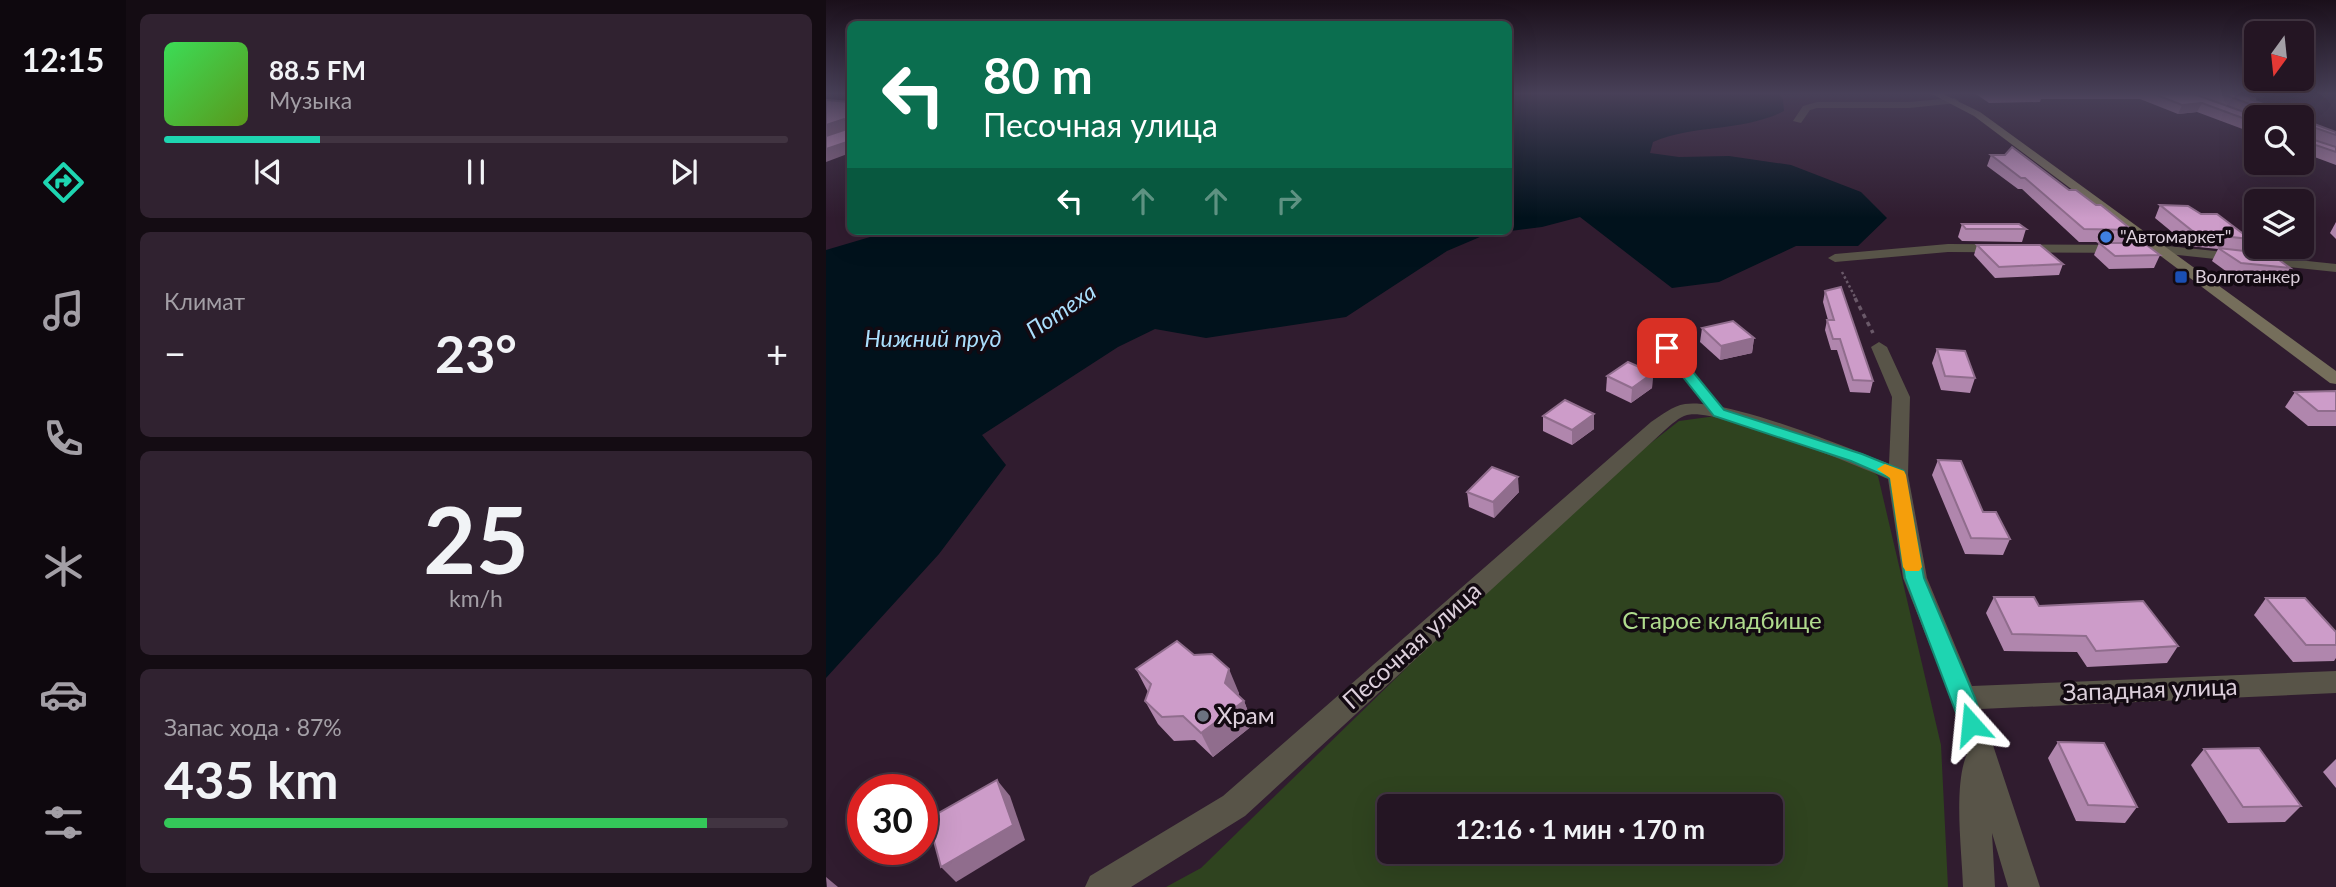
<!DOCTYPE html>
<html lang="ru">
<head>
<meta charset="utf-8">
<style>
	body { margin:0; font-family:Lato,sans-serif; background:#302230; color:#f1f3f6; height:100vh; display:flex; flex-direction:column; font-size:26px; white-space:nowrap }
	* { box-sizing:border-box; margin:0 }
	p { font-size:23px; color:#a39fa6 }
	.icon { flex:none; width:38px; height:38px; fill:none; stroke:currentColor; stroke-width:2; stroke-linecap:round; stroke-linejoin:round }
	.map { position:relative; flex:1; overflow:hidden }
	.panel { display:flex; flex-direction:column; gap:14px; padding:14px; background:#140c13; width:700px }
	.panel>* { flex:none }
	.banner { position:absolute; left:21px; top:21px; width:665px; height:214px; border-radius:10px; box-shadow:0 7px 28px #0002,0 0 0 2px #413441; background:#0b6e4f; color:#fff; overflow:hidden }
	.needle { width:46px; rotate:195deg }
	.buttons { position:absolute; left:1418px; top:21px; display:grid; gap:14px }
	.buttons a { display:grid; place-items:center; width:70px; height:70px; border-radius:10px; background:#241523; box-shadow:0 7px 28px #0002,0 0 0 2px #413441; font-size:35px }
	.speed { position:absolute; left:21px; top:774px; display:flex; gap:14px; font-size:35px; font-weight:700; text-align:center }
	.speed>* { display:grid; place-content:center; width:91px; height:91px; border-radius:50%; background:#241523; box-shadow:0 7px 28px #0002,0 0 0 2px #413441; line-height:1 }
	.speed .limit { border:10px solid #d22; background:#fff; color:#111 }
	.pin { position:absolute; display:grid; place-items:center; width:60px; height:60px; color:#fff; margin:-30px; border-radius:14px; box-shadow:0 4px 10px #0006 }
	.me { position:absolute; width:77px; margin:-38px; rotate:342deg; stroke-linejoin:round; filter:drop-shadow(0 0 5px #0008) }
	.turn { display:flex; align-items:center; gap:24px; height:147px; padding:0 21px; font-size:32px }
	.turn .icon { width:91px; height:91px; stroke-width:2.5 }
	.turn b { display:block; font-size:49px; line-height:60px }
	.lanes { display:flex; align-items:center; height:66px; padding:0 21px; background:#0003; justify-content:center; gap:35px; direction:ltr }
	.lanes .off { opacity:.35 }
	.big { font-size:52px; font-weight:700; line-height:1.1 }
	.panel .card { flex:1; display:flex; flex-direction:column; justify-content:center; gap:10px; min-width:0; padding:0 24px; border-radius:10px; background:#302230 }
	.panel .dial { align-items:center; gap:0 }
	.dial b { font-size:91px; line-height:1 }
	.song { display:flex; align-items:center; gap:21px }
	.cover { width:84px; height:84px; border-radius:10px; background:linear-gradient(135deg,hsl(130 70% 55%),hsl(90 70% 35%)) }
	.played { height:7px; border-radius:4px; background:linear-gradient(90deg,#1ed5b1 25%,#413441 25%) }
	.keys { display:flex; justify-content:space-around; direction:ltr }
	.heat { display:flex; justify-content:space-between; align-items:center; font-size:38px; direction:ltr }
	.charge { height:10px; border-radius:5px; background:linear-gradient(90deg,#34c759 87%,#413441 0) }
	.trip { position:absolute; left:551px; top:794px; width:406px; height:70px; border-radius:10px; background:#241523; box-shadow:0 7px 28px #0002,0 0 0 2px #413441; font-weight:700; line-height:70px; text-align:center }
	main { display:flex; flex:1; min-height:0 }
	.tabs { display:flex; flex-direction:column; width:126px; justify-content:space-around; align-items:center; background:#0e080e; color:#a39fa6 }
	.tabs .icon { width:49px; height:49px }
	.tabs .selected { color:#1ed5b1 }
	.tabs b { font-size:32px; color:#f1f3f6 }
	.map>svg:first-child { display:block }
</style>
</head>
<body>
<main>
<nav class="tabs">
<b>12:15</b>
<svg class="icon selected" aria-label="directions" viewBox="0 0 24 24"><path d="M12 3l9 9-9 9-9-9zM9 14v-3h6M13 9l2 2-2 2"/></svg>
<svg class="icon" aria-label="music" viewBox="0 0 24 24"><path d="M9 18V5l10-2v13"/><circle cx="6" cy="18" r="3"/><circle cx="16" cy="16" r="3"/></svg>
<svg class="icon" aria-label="phone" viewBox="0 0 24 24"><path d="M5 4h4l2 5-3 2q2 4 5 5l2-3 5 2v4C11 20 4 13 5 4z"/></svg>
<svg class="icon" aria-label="climate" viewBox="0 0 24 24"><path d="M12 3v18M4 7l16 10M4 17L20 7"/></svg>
<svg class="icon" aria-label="car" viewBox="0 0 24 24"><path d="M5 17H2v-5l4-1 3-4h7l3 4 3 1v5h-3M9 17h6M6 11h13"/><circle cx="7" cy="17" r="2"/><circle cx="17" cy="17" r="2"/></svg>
<svg class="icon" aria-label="filters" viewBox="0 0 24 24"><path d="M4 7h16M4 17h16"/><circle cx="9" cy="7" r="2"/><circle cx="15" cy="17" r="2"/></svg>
</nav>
<section class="panel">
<div class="card">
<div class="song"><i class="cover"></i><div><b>88.5 FM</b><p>Музыка</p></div></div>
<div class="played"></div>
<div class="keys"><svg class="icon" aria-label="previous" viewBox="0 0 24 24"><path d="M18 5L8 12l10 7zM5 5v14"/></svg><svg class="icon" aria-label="pause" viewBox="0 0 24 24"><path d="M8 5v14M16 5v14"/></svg><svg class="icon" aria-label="next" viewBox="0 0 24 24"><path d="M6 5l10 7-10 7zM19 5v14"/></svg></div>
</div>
<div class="card"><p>Климат</p>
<div class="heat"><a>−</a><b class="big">23°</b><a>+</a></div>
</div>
<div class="card dial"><b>25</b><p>km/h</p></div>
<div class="card"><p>Запас хода · 87%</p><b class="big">435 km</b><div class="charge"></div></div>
</section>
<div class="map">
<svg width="1510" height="887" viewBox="0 0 1510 887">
	<rect width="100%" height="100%" fill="#301c2f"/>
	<path fill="#2f431f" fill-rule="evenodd" d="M 890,416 L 1040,466 L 1052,476 L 1115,745 L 1122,887 L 340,887 L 375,868 L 758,495 L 853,421 ZM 564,807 L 945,807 L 945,852 L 564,852 Z"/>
	<path fill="#01121c" d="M 683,94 L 953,94 L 957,99 L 958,111 C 917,132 868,124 827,142 L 824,153 L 853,157 L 903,156 L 965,165 L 1035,192 L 1061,218 L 1032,246 L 970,246 L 893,282 L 846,288 L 754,217 L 716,227 L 661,234 L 621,251 L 520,317 L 380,338 L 329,329 L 292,347 L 156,435 L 180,465 L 113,554 L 0,678 L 0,250 L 44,237 L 49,231 L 682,231 Z"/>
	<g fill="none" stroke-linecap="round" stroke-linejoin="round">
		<path stroke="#6a5969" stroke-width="2.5" stroke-dasharray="2.5 2.5" stroke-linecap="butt" d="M 1016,272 L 1030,299"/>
		<path stroke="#6a5969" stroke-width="3.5" stroke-dasharray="4.5 4.5" stroke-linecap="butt" d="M 1029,298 L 1047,333"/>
		<path fill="#585448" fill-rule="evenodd" d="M 841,345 L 845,346 L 897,411 L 899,413 L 897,415 L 889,415 L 836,348 Z"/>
		<g fill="#585448" fill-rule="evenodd">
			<path d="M 1128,98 L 1133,101 L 1131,103 L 1083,108 L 991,108 L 984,110 L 975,123 L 967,121 L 977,106 L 991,102 L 1083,102 Z"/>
			<path d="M 1122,244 L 1333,245 L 1510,264 L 1510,272 L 1333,253 L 1122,252 L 1009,262 L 1002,258 L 1009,254 Z"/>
			<path d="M 1053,342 L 1061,347 L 1084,397 L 1082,475 L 1101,578 L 1146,686 L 1510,671 L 1510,693 L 1155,709 L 1214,887 L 1182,887 L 1166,833 L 1169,887 L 1137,887 C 1136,852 1127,785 1141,754 L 1125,698 L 1077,578 L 1062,479 C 1029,465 889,407 861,415 C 853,417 845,425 839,430 L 419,816 L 305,887 L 259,887 L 264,876 L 397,796 L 825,422 C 836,415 846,406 859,404 C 901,398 1019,447 1063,464 L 1066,397 L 1045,347 Z"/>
		</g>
		<path fill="#756e5b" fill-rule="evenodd" d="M 1106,94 L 1117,94 L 1154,112 L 1510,371 L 1510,384 L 1504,383 L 1148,116 Z"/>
	</g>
	<g fill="#b086ad">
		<path d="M 1150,94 L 1396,94 L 1429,101 L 1471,117 L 1430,117 L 1430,134 L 1371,112 L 1352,114 L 1314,99 L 1215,99 L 1214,102 L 1163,103 Z"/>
		<path d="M 1475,119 L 1510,132 L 1510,147 L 1479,136 L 1510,147 L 1510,165 L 1475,152 Z"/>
		<path d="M 1165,155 L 1243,190 L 1270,205 L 1306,230 L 1300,242 L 1253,242 L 1196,189 L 1192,189 L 1161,166 Z"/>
		<path d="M 1334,205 L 1424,239 L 1418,251 L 1464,268 L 1456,281 L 1408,277 L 1386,261 L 1392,249 L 1363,246 L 1329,218 Z"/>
		<path d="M 1510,222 L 1510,239 L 1504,233 Z"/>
		<path d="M 1136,224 L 1200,229 L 1196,242 L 1136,241 L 1132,237 Z"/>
		<path d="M 1273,243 L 1334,255 L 1328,268 L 1283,269 L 1268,255 Z"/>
		<path d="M 1151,245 L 1237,264 L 1233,275 L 1169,278 L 1148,255 Z"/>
		<path d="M 999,291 L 1047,381 L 1044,393 L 1024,392 L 1011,350 L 1005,350 L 999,330 L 1001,320 L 1002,320 L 997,302 Z"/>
		<path d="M 876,328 L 928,338 L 926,353 L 894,360 L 874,342 Z"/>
		<path d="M 1111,349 L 1149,378 L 1144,393 L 1115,390 L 1106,363 Z"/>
		<path d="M 827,373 L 826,388 L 805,403 L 780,391 L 781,376 Z"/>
		<path d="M 1510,391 L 1510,426 L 1482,426 L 1459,407 L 1469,392 Z"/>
		<path d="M 768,414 L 768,429 L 746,445 L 717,431 L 717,416 Z"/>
		<path d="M 1112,460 L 1157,512 L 1184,539 L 1177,555 L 1139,554 L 1106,475 Z"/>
		<path d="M 641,492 L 693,492 L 668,518 L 643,507 Z"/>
		<path d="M 1168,597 L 1213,606 L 1352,646 L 1341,663 L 1261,667 L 1251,652 L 1178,651 L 1160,613 Z"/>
		<path d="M 1440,598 L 1510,632 L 1510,658 L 1508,661 L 1467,662 L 1428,615 Z"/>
		<path d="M 368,655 L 413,693 L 412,696 L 418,701 L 427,725 L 387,757 L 369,740 L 348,741 L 332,724 L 319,701 L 322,692 L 310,669 Z"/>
		<path d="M 1232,742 L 1311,807 L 1299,823 L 1250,821 L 1222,758 Z"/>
		<path d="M 1378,749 L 1475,806 L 1459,822 L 1402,823 L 1365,765 Z"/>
		<path d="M 1510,759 L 1510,788 L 1497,772 Z"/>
	</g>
	<g fill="#906d8d">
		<path d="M 1376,103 L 1371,112 L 1352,114 L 1356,105 Z"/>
		<path d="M 18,119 L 23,129 L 0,136 L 0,125 Z"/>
		<path d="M 24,141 L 24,153 L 0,162 L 0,149 Z"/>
		<path d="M 928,338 L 926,353 L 894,360 L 895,346 Z"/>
		<path d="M 827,373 L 826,388 L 805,403 L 806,388 Z"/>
		<path d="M 768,414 L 768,429 L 746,445 L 746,430 Z"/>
		<path d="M 692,477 L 693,492 L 668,518 L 667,502 Z"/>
		<path d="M 403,669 L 413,693 L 409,707 L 399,683 Z"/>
		<path d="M 418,701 L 427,725 L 387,757 L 375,733 Z"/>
		<path d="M 171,780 L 184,796 L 199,840 L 130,882 L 115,867 Z"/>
		<path d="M 0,877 L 12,887 L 1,887 Z"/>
	</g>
	<g fill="#cd9cc9" stroke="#906d8d" stroke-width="2">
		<path d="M 1328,94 L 1368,94 L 1432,117 L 1430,117 L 1430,123 L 1376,103 L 1356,105 Z"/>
		<path d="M 1396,94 L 1416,94 L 1430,99 L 1424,99 L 1471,117 L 1436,117 L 1435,108 Z"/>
		<path d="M 0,100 L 24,102 L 24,141 L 0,149 L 0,136 L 21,129 L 21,121 L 18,119 L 0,125 Z"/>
		<path d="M 1475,119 L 1510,132 L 1510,135 L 1481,125 L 1477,127 L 1479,137 L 1510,147 L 1510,152 L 1475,140 Z"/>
		<path d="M 1186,147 L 1243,190 L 1250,190 L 1270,205 L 1275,205 L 1306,230 L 1258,229 L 1199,178 L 1195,178 L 1165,155 L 1179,155 Z"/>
		<path d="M 1334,205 L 1362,206 L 1375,214 L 1391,214 L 1424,239 L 1369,233 Z"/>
		<path d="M 1136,224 L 1193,224 L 1200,229 L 1140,229 Z"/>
		<path d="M 1273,243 L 1318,243 L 1334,255 L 1289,256 Z"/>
		<path d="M 1151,245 L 1214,245 L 1237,264 L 1173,267 Z"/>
		<path d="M 1392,248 L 1445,254 L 1464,268 L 1415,263 Z"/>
		<path d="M 1015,287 L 1047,381 L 1027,380 L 1014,339 L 1007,339 L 1001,320 L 1008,320 L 999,291 Z"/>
		<path d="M 907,321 L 928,338 L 895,346 L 876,328 Z"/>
		<path d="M 1111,349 L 1139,351 L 1149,378 L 1119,376 Z"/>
		<path d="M 802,362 L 827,373 L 806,388 L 781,376 Z"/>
		<path d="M 1510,391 L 1510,411 L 1492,411 L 1469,392 Z"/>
		<path d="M 739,400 L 768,414 L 746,430 L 717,416 Z"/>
		<path d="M 1112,460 L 1135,461 L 1157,512 L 1170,512 L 1184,539 L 1145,538 Z"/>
		<path d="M 666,467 L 692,477 L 667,502 L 641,492 Z"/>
		<path d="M 1168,597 L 1208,597 L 1213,606 L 1317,601 L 1352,646 L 1270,651 L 1260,636 L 1186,634 Z"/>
		<path d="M 1440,598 L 1479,598 L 1510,632 L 1510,645 L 1480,645 Z"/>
		<path d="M 351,641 L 368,655 L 386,654 L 403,669 L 399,683 L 418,701 L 375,733 L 357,716 L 336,717 L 319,701 L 325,684 L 310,669 Z"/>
		<path d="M 1232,742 L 1278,743 L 1311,807 L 1262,805 Z"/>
		<path d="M 1433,748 L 1475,806 L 1417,807 L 1378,749 Z"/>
		<path d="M 171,780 L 187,825 L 115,867 L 102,819 Z"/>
	</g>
	<linearGradient id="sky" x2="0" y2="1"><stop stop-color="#1a0f1a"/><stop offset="0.43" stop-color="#484058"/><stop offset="1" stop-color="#484058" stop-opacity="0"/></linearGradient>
	<rect width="1510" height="218" fill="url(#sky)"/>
	<path fill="#1ed5b1" stroke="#148a73" stroke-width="2" d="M 841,344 L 846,346 L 898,410 L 1036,454 L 1078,471 L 1098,578 L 1149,698 L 1157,724 L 1153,731 L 1145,734 L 1137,731 L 1079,578 L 1064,478 L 1025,461 L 888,416 L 834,348 Z"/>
	<path fill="#f59e0b" d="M 1059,464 L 1078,471 L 1080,475 L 1096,567 L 1093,571 L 1080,571 L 1077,567 L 1064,478 L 1051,469 Z"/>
	<circle fill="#3f7fe0" stroke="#130a12" stroke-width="2.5" cx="1280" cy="237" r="7"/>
	<rect fill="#1a4fb4" stroke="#130a12" stroke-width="2.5" x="1348" y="270" width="14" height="14" rx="3.5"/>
	<circle fill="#6b7280" stroke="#130a12" stroke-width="2.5" cx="377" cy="716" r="7"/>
	<g text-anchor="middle" stroke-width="7" stroke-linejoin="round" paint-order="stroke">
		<g font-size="18" fill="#dccfdb" stroke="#130a12" text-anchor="start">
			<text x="1294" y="243">"Автомаркет"</text>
			<text x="1369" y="283">Волготанкер</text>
		</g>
		<g font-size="23" font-style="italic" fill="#aadefc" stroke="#130a12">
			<text transform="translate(235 311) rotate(-34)" y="8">Потеха</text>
			<text x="107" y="347">Нижний пруд</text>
		</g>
		<g font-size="24" fill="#afdb8d" stroke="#130a12">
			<text x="896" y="629">Старое кладбище</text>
		</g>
		<g font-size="24" fill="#dccfdb" stroke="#130a12">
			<text transform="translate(586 646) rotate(-42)" y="8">Песочная улица</text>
			<text transform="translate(1324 690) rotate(-2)" y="8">Западная улица</text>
		</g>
		<g font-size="24" fill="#dccfdb" stroke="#130a12" text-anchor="start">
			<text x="391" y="724">Храм</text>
		</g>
	</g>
</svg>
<div class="buttons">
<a><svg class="needle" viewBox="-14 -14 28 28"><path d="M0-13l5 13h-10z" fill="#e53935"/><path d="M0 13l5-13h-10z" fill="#a39fa6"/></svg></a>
<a><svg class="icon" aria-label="search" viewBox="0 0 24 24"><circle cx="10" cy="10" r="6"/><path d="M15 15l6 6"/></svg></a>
<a><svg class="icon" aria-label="layers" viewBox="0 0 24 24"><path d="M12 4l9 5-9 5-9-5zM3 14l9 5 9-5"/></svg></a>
</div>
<div class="speed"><div class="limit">30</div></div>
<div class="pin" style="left:841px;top:348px;background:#d93025"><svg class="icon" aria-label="arrive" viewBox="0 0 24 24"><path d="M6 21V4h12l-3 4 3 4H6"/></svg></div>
<svg class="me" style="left:1145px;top:724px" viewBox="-20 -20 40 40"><path d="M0-17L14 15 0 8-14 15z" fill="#1ed5b1" stroke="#fff" stroke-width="4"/></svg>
<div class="trip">12:16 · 1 мин · 170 m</div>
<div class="banner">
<div class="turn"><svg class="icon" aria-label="left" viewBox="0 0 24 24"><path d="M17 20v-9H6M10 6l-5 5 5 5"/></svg><div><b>80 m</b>Песочная улица</div></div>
<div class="lanes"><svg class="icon" aria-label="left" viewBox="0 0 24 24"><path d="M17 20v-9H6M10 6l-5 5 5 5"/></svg><svg class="icon off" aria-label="ahead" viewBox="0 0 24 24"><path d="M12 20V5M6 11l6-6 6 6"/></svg><svg class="icon off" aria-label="ahead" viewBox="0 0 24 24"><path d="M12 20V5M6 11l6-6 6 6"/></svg><svg class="icon off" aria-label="right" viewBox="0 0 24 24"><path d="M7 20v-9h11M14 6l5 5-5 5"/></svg></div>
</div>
</div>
</main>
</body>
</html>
